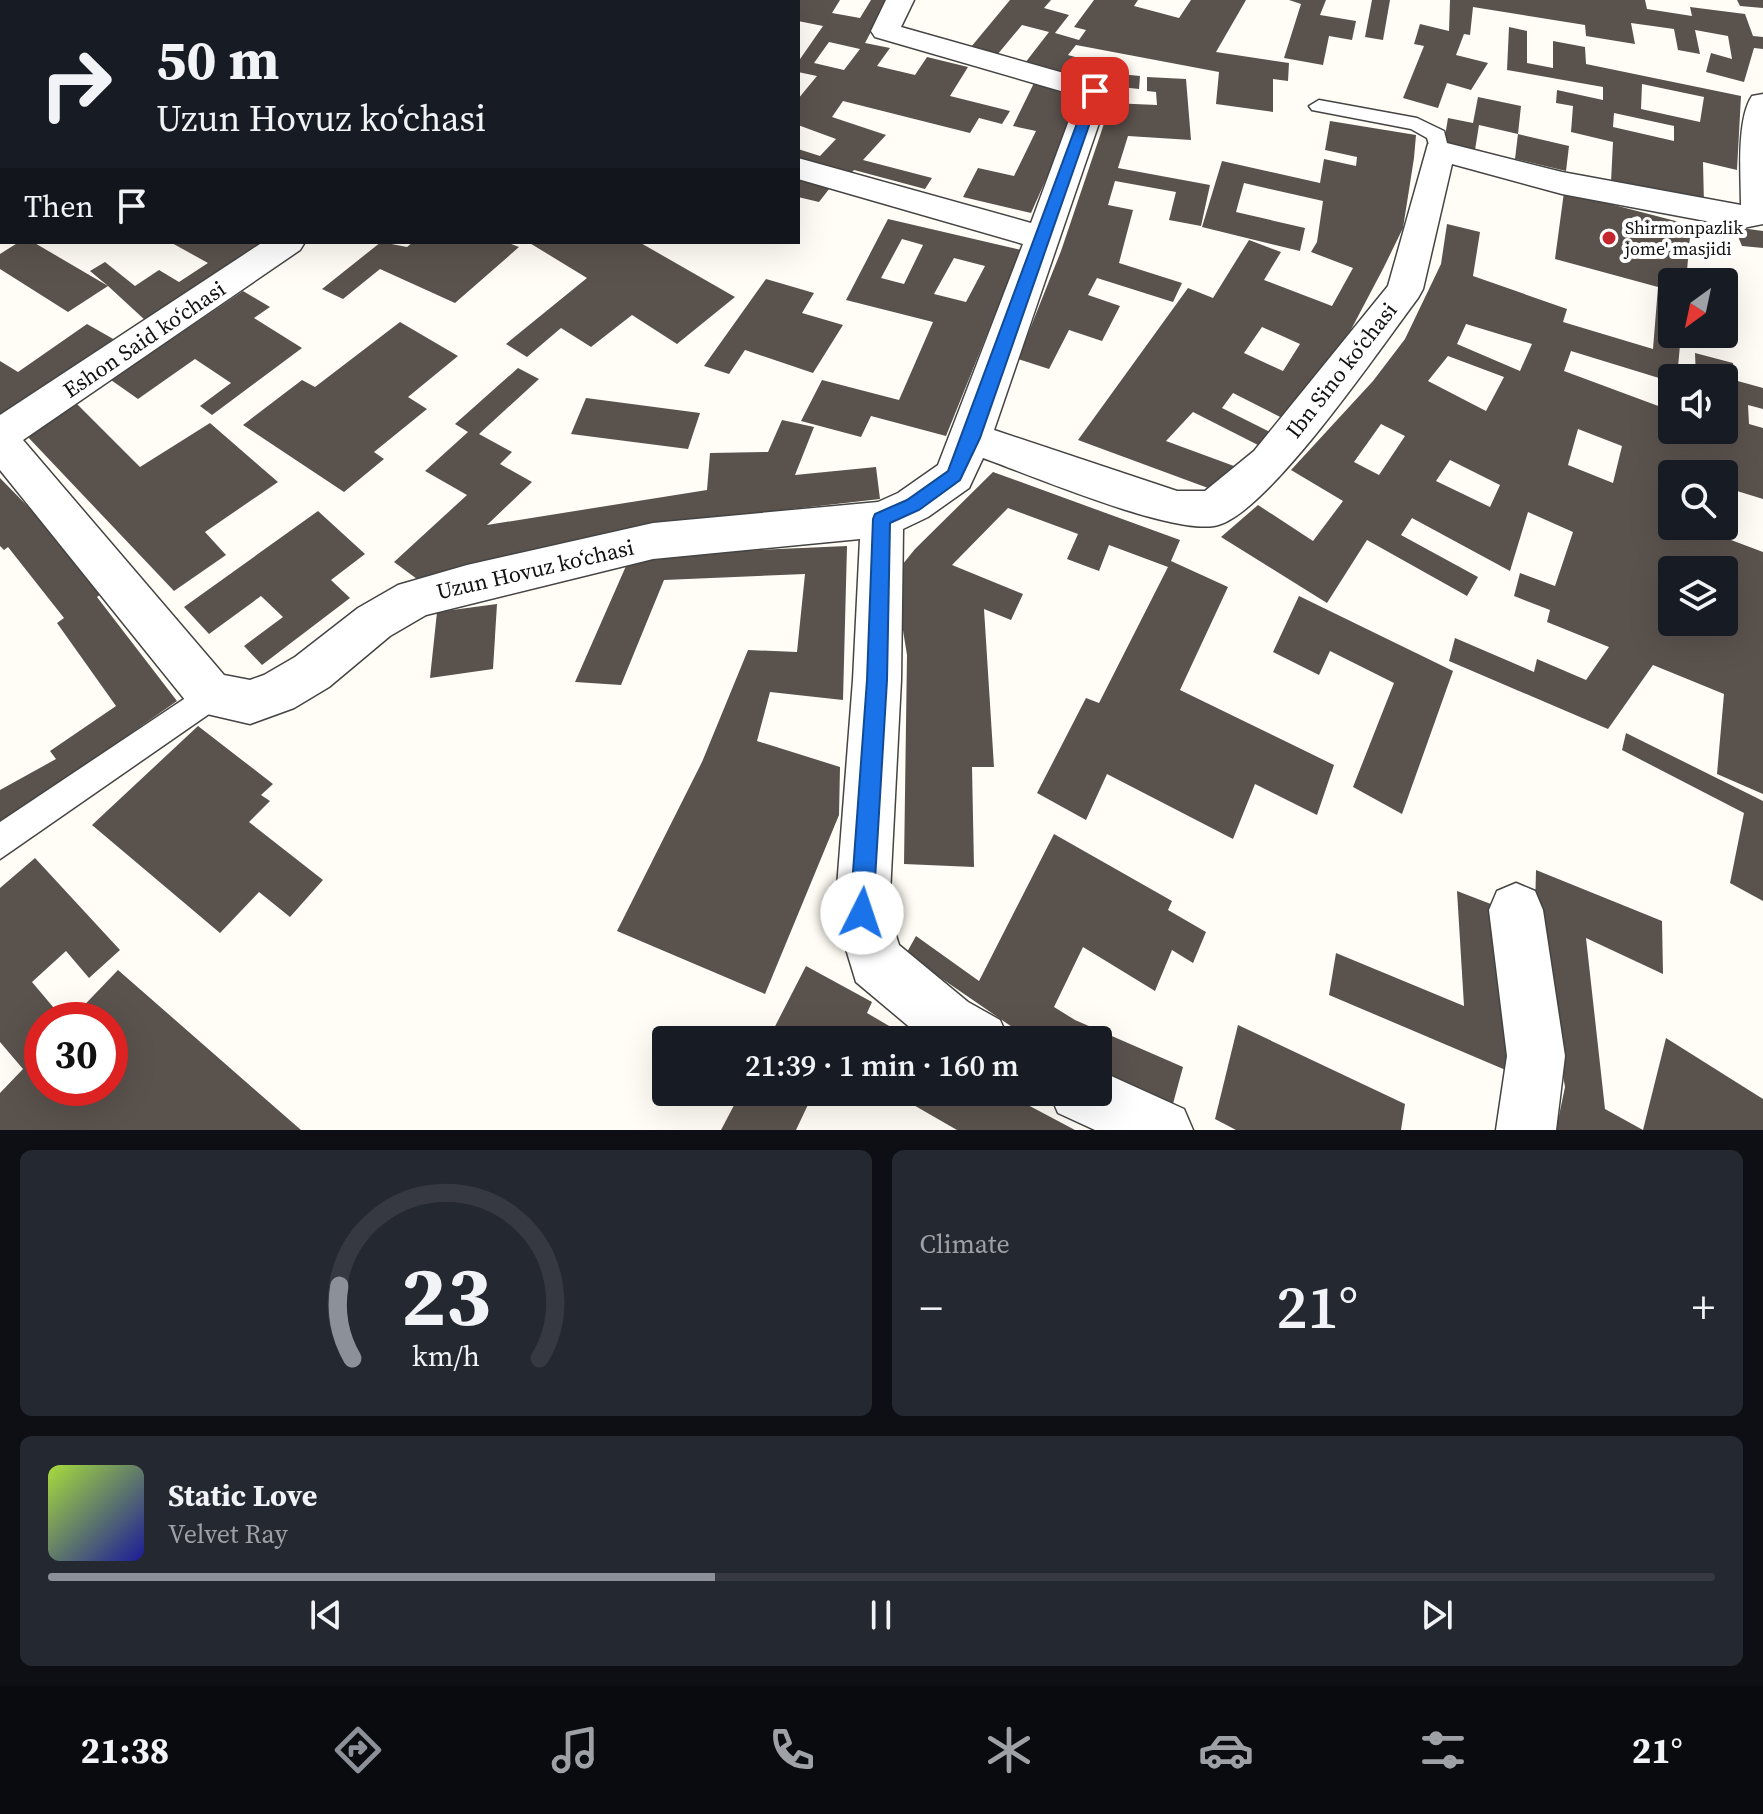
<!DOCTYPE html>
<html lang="en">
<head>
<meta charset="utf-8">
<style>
	body { margin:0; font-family:"Source Serif 4",serif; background:#242831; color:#f1f3f6; height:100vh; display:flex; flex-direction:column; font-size:30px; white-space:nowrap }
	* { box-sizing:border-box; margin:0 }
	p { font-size:26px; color:#9ea1a6 }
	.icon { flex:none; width:44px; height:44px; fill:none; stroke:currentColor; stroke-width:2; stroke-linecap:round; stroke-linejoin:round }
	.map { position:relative; height:1130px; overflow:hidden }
	.details { display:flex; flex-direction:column; gap:20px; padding:20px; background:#0d0f14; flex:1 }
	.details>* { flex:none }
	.guide { position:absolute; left:0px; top:0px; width:800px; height:244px; box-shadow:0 8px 32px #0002; background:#171b24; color:#f1f3f6; overflow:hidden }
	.needle { width:52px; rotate:213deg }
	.tools { position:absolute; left:1658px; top:268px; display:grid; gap:16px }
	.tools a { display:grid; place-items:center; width:80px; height:80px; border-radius:8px; background:#171b24; box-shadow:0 8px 32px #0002; font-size:40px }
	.speed { position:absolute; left:24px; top:1002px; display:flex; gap:16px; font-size:40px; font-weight:700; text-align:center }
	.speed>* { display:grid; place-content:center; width:104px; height:104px; border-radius:50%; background:#171b24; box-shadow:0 8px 32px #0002; line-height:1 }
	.speed .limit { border:12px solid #d22; background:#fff; color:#111 }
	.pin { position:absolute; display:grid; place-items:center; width:68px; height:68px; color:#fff; margin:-34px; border-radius:16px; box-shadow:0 4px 12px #0006 }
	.me { position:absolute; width:88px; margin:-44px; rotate:4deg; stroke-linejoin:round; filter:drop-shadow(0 0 6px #0008) }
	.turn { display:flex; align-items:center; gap:28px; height:168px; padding:0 24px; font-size:36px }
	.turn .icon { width:104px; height:104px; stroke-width:2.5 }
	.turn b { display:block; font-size:56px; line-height:68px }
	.then { display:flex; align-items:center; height:76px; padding:0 24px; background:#0003; gap:16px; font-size:30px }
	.big { font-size:60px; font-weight:600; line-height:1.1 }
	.details .tile { flex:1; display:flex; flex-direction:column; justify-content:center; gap:12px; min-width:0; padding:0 28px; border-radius:12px; background:#242831 }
	.details .dial { align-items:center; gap:0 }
	.dial svg { height:208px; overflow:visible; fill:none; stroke:#363941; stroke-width:7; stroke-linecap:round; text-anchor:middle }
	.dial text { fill:#f1f3f6; stroke:none }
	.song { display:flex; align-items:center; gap:24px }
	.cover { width:96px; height:96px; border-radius:12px; background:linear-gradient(135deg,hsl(80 70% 55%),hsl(240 70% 35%)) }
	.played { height:8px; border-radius:4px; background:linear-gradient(90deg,#8c9099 40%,#363941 40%) }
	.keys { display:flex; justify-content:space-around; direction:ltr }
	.heat { display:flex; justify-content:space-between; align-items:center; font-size:44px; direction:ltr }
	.details .tiles { flex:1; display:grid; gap:20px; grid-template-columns:1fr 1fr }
	.tile:last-child { grid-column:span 2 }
	.trip { position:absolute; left:652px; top:1026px; width:460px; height:80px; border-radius:8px; background:#171b24; box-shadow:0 8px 32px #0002; font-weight:600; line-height:80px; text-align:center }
	.tabs { display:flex; height:128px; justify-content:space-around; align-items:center; background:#090b0e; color:#9ea1a6 }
	.tabs .icon { width:56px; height:56px }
	.tabs .active { color:#8c9099 }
	.tabs b { font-size:36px; color:#f1f3f6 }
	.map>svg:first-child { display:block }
</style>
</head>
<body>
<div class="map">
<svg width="1763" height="1130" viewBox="0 0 1763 1130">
	<rect width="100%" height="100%" fill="#fffdf5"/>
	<g fill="#5a524d" fill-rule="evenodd">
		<path d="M 798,0 L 840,0 L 832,13 L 860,18 L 871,0 L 888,0 L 865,43 L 890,48 L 877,66 L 915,75 L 927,57 L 968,67 L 950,96 L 1010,111 L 1002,124 L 979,118 L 970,133 L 843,101 L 832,117 L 886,135 L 863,160 L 932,178 L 925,189 L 854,170 L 847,178 L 798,162 L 798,149 L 820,156 L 836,139 L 798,125 L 798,99 L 817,76 L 798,72 L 798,62 L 823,26 L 798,21 ZM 829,42 L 860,49 L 844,70 L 814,63 Z"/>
		<path d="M 1010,0 L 1051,0 L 1044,8 L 1069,15 L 1055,33 L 1079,40 L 1086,30 L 1074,27 L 1094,0 L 1138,0 L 1134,6 L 1179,18 L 1191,0 L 1246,0 L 1216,52 L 1289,63 L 1288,81 L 1273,79 L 1273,112 L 1216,104 L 1219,72 L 1076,45 L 1068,55 L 1122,70 L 1120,74 L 1140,76 L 1139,89 L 1112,86 L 1025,63 L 1049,32 L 1022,25 L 997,55 L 971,47 Z"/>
		<path d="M 1289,0 L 1326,0 L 1320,15 L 1356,21 L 1352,40 L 1329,36 L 1323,65 L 1284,58 L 1301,4 Z"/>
		<path d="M 1372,0 L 1390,0 L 1383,40 L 1365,37 Z"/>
		<path d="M 1450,0 L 1645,0 L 1647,9 L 1692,16 L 1690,7 L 1745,14 L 1753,36 L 1763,37 L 1763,49 L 1754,48 L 1744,82 L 1706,72 L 1711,53 L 1732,59 L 1728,36 L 1695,30 L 1700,54 L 1678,50 L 1674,29 L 1631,23 L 1635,44 L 1586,36 L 1585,25 L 1473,7 L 1470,35 L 1464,34 L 1456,55 L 1488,63 L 1471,90 L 1447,83 L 1438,108 L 1403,98 L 1424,46 L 1414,44 L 1420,24 L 1449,31 Z"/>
		<path d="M 1737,0 L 1763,0 L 1763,8 L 1740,6 Z"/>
		<path d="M 1509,27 L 1527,31 L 1527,63 L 1553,68 L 1553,41 L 1585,47 L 1586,64 L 1741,96 L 1737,170 L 1703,162 L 1704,204 L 1611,182 L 1613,142 L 1571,132 L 1573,106 L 1556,103 L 1557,90 L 1603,100 L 1603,87 L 1507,70 ZM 1642,84 L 1704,97 L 1700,122 L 1641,109 ZM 1614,113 L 1674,126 L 1674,141 L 1613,127 Z"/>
		<path d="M 1147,77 L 1186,79 L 1191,140 L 1128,136 L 1118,168 L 1210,185 L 1201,226 L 1169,220 L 1176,192 L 1115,181 L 1108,205 L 1133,210 L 1119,263 L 1182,283 L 1173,302 L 1097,278 L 1088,295 L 1120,306 L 1102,341 L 1069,330 L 1049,369 L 1018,359 L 1061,251 L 1111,103 L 1157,105 L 1156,92 L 1147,91 Z"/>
		<path d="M 1034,83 L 1084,94 L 1031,213 L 963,197 L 978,168 L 1014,176 L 1036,131 L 1013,126 Z"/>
		<path d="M 1478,97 L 1521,106 L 1518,134 L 1479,125 L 1475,150 L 1444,142 L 1448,118 L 1473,123 Z"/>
		<path d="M 1330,121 L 1416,135 L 1414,158 L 1403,228 L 1384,267 L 1345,341 L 1286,420 L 1233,393 L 1222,408 L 1272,433 L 1258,445 L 1193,412 L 1166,441 L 1234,466 L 1208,488 L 1078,440 L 1188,288 L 1213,298 L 1249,240 L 1281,252 L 1264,280 L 1332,306 L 1353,268 L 1311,252 L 1317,242 L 1323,201 L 1244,183 L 1236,212 L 1305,228 L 1300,251 L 1202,227 L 1222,161 L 1320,183 L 1324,159 L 1356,166 L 1357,157 L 1325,150 ZM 1262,327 L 1300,344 L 1283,371 L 1244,353 Z"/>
		<path d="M 1518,134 L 1569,146 L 1566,171 L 1515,159 Z"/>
		<path d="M 798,174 L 833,184 L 819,202 L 798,197 Z"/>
		<path d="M 1564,192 L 1691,225 L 1686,282 L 1672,282 L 1672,334 L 1681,334 L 1677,378 L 1672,378 L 1672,382 L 1571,351 L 1564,371 L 1661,407 L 1662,398 L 1672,401 L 1672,430 L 1724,430 L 1724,378 L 1696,378 L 1695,353 L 1733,363 L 1734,380 L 1763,388 L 1763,409 L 1748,405 L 1749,424 L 1763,428 L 1763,499 L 1724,487 L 1724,474 L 1672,474 L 1672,526 L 1723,526 L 1723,537 L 1763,552 L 1763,794 L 1717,774 L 1724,694 L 1653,665 L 1608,729 L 1449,661 L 1455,638 L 1534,672 L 1537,659 L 1586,680 L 1609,647 L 1547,622 L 1550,610 L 1514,596 L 1520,573 L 1555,586 L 1573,532 L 1528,512 L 1510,571 L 1412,518 L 1401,535 L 1478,577 L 1467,596 L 1367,540 L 1327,603 L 1221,537 L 1258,505 L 1313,541 L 1343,501 L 1291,470 L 1373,381 L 1405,339 L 1441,264 L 1447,224 L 1480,232 L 1473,276 L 1567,309 L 1563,322 L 1653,349 L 1658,287 L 1555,259 ZM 1466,324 L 1532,344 L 1520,371 L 1457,344 ZM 1448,356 L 1504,377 L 1486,411 L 1428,381 ZM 1381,424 L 1405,436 L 1379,475 L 1354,462 ZM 1578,429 L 1622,446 L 1613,483 L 1568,465 ZM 1450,460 L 1500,485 L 1490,507 L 1436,481 ZM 1672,570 L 1724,570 L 1724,622 L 1710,622 L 1709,626 L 1672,622 Z"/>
		<path d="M 888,219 L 1021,250 L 946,436 L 871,416 L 861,437 L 801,421 L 822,380 L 899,400 L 933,322 L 846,300 ZM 902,239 L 923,245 L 904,284 L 881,278 ZM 954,258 L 985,266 L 966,302 L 934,294 Z"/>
		<path d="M 1734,227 L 1763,231 L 1763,248 L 1742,246 Z"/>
		<path d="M 19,242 L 33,242 L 108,286 L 90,271 L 105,262 L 135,286 L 159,270 L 179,282 L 208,263 L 170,242 L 265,242 L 146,321 L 108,286 L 68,312 L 0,269 L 0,254 Z"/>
		<path d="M 381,242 L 407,247 L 413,242 L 506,242 L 519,247 L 455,303 L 380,269 L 343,299 L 322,289 Z"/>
		<path d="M 528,242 L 639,242 L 735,297 L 677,344 L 632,315 L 591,347 L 561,328 L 527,357 L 506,344 L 587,278 Z"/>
		<path d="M 766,279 L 814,293 L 802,313 L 843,325 L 813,373 L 745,350 L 729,374 L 704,366 Z"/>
		<path d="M 243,291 L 270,307 L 254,318 L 302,348 L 212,415 L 200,406 L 231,383 L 195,359 L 138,399 L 111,380 Z"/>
		<path d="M 400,322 L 458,356 L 408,397 L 427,409 L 374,452 L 384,459 L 344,492 L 243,425 L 302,380 L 315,387 Z"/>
		<path d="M 87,324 L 115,340 L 0,420 L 0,361 L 18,372 Z"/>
		<path d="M 518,368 L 539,379 L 479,434 L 512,452 L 500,464 L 532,482 L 487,525 L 707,490 L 710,453 L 768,452 L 782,420 L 814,427 L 795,475 L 876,467 L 880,499 L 652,525 L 417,579 L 394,562 L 467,495 L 425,471 L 468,432 L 455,424 Z"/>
		<path d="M 586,398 L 700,413 L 688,449 L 571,434 Z"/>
		<path d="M 77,404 L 140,467 L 210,423 L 278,482 L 205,532 L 226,555 L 174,591 L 26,435 Z"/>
		<path d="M 993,472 L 1180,540 L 1171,561 L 1228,587 L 1180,690 L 1334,765 L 1317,815 L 1255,784 L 1233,839 L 1107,774 L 1086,820 L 1037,793 L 1086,698 L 1099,703 L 1168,567 L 1109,545 L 1099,571 L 1067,559 L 1078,534 L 1008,508 L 952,565 L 1023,594 L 1011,620 L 984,609 L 994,767 L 972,767 L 974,867 L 904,864 L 907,655 L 894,575 L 915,549 Z"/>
		<path d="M 0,478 L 45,524 L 103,592 L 97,597 L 177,701 L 0,825 L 0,790 L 56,759 L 50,751 L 116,706 L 57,623 L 64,618 L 8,547 L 4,550 L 0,546 Z"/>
		<path d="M 318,511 L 365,554 L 331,580 L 350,598 L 262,665 L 244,646 L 283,617 L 261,596 L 209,634 L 184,607 Z"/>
		<path d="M 847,546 L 843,700 L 770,692 L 757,741 L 840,767 L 839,815 L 765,994 L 617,931 L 702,762 L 748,650 L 797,652 L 805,574 L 664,580 L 621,685 L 575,682 L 626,566 L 667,554 Z"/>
		<path d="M 1299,596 L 1453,671 L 1402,814 L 1353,787 L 1394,683 L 1330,651 L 1319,675 L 1273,652 Z"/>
		<path d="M 497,604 L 493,669 L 430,678 L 437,612 Z"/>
		<path d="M 198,726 L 273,784 L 261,795 L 270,801 L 249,822 L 323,880 L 290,917 L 259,892 L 220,933 L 92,825 Z"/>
		<path d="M 1626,733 L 1763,801 L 1763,901 L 1730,883 L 1744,813 L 1622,750 Z"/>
		<path d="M 1054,834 L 1172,901 L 1168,910 L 1206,932 L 1193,963 L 1172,950 L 1155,991 L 1083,947 L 1054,1007 L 1075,1020 L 1183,1067 L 1171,1111 L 1098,1077 L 1098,1040 L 1031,1040 L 906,954 L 916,936 L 979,981 Z"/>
		<path d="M 35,858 L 120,950 L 89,978 L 66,951 L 32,982 L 64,1020 L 42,1020 L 42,1088 L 110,1088 L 110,1020 L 70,1020 L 118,970 L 301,1130 L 0,1130 L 0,1093 L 23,1069 L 0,1042 L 0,888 Z"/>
		<path d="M 1536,870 L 1662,921 L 1663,974 L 1586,938 L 1605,1109 L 1643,1130 L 1556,1130 L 1565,1087 L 1535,910 Z"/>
		<path d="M 1457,891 L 1496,906 L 1508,1071 L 1329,995 L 1336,953 L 1464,1006 Z"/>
		<path d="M 806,966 L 872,1002 L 867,1013 L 913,1040 L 768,1040 Z"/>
		<path d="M 1238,1025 L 1405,1104 L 1401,1130 L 1236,1130 L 1215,1119 Z"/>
		<path d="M 1666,1038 L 1763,1099 L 1763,1130 L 1643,1130 Z"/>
		<path d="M 741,1092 L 814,1092 L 796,1130 L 721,1130 Z"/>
		<path d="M 891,1092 L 1003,1092 L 1075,1130 L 957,1130 Z"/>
	</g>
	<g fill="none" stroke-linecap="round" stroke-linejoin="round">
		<g stroke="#444" stroke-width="3">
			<g id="lane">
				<path d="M 1319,100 L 1417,118 L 1444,131 L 1449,151 L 1446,155 L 1432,155 L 1427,138 L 1411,129 L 1312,110 L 1309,106 Z"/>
				<path d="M 211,681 L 222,685 L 226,695 L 222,705 L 0,859 L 0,822 Z"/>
			</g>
		</g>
		<g stroke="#444" stroke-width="3">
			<g id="street">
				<path d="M 60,0 L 91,0 L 59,2 Z"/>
				<path d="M 675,0 L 703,0 L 674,2 Z"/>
				<path d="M 886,0 L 914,0 L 901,27 L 1106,85 L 1110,91 L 994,430 L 1177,491 L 1205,491 L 1254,451 L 1388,286 L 1428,144 L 1439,141 L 1562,172 L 1741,205 C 1741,177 1736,120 1752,96 L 1763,94 L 1763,224 L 1743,228 L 1562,194 L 1452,164 L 1423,289 L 1418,298 C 1383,344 1265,519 1214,526 C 1167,533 1033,476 983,458 L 969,488 L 928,517 L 903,529 L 901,680 L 889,913 L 899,945 L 968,1002 L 1000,1020 L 1009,1040 L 925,1040 L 856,982 L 835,913 L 853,680 L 860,539 L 653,559 L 426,615 L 390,636 L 329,687 L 294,708 L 250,724 L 194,711 L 0,470 L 0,415 L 263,242 L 305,242 L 300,250 L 23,440 L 224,675 L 250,680 L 264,675 L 295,657 L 358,608 L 398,585 L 467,565 L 653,523 L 878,502 L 898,493 L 938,465 L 1023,244 L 798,179 L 798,158 L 1031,223 L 1078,96 L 875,37 L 871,31 Z"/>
				<path d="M 2,29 L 2,47 L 0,48 L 0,30 Z"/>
				<path d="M 1516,883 L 1535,891 L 1543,910 L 1565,1056 L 1556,1130 L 1496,1130 L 1507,1056 L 1489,910 L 1497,891 Z"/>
				<path d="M 1098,1070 L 1184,1109 L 1193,1130 L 1095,1130 L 1058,1113 L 1049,1092 L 1098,1092 Z"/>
			</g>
		</g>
		<use href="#lane" fill="#fff" fill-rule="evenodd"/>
		<use href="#street" fill="#fff" fill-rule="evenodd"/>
	</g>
	<path fill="#1a73e8" stroke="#114b97" stroke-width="2" d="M 1095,88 L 1101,91 L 980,438 L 960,480 L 919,510 L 890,523 L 887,680 L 873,913 L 869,921 L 862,924 L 854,921 L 850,913 L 867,680 L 873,519 L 875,514 L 907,500 L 948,471 L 1089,91 Z"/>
	<circle fill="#c4262e" stroke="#fff" stroke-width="3" cx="1609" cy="238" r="8"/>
	<g text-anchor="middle" stroke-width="8" stroke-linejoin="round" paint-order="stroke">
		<g font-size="18" fill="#111" stroke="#fff" text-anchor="start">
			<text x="1625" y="234">Shirmonpazlik<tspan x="1625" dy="21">jome' masjidi</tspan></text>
		</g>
		<g font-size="22" fill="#111" stroke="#fff">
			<text transform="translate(144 339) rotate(-34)" y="8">Eshon Said koʻchasi</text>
			<text transform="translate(1341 370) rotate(-52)" y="8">Ibn Sino koʻchasi</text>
			<text transform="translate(535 569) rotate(-13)" y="8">Uzun Hovuz koʻchasi</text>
		</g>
	</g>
</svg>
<div class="tools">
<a><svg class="needle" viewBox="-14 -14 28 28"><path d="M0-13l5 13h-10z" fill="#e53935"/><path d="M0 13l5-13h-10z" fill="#9ea1a6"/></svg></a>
<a><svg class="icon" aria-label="sound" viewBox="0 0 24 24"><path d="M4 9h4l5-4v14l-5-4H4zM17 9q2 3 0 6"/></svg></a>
<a><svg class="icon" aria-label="search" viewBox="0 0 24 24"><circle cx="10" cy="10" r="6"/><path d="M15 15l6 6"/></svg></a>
<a><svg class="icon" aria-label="layers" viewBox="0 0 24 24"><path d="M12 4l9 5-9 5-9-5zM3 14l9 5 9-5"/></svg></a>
</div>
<div class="speed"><div class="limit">30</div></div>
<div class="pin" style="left:1095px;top:91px;background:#d93025"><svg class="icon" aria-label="arrive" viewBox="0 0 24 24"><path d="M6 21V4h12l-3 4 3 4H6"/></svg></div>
<svg class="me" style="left:862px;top:913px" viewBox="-20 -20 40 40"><circle r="19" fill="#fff"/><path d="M0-13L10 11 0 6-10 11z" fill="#1a73e8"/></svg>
<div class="trip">21:39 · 1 min · 160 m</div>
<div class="guide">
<div class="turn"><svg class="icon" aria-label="right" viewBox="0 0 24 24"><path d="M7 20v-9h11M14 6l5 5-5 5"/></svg><div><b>50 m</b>Uzun Hovuz koʻchasi</div></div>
<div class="then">Then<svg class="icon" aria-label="arrive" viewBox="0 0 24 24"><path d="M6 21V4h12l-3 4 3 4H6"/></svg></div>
</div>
</div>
<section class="details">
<div class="tiles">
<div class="tile dial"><svg viewBox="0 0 100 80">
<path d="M14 69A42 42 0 1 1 86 69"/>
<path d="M14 69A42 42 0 0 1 9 41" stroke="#8c9099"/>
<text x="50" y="56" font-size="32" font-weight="700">23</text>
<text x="50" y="72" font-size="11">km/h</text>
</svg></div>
<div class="tile"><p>Climate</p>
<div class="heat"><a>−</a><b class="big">21°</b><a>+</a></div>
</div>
<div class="tile">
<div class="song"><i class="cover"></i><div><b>Static Love</b><p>Velvet Ray</p></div></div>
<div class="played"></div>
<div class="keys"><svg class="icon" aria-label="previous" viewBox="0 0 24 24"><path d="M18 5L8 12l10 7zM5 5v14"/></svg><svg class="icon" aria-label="pause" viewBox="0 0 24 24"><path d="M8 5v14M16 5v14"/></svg><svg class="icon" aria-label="next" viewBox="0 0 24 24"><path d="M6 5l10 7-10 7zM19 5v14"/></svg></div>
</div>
</div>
</section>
<nav class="tabs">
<b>21:38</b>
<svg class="icon active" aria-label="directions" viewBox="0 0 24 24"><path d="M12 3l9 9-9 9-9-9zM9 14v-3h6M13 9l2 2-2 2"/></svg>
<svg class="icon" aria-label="music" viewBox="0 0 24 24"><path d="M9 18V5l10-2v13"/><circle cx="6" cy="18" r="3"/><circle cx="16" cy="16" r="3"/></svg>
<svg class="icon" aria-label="phone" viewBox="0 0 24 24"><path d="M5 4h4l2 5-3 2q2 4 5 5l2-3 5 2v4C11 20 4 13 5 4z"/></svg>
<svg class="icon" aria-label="climate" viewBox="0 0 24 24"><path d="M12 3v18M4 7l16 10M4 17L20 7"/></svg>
<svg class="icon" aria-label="car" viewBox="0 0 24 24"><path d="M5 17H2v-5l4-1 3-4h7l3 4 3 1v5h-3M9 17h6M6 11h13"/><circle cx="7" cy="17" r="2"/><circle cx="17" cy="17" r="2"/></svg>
<svg class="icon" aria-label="filters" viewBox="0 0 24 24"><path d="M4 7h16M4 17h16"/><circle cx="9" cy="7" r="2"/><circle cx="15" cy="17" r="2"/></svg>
<b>21°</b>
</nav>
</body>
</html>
